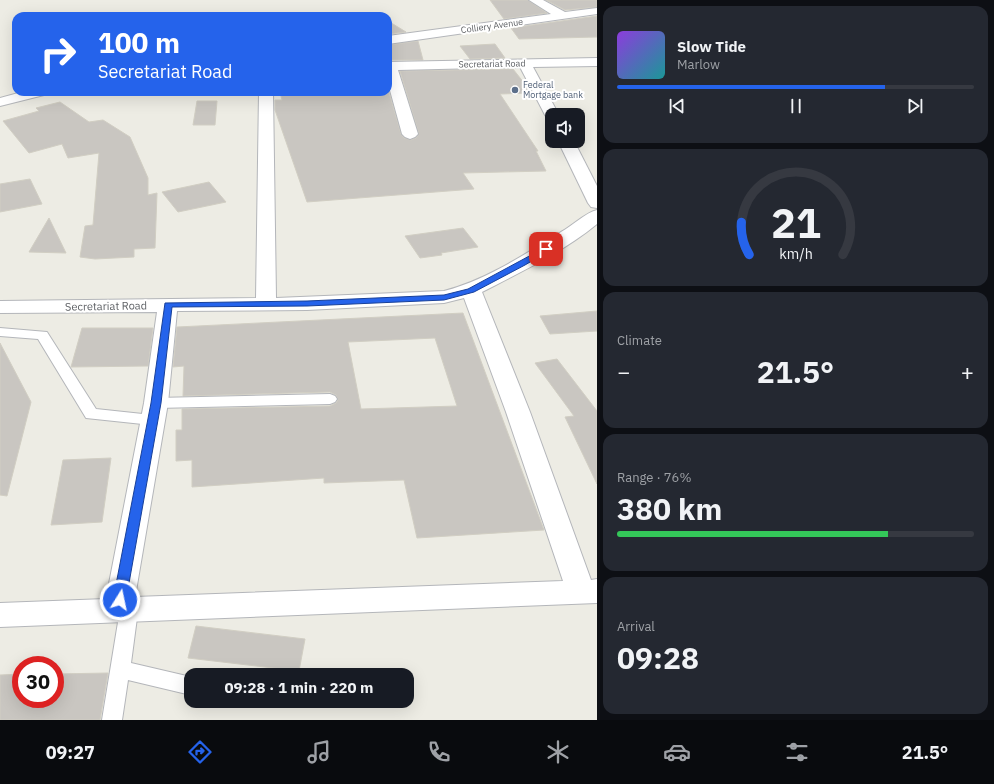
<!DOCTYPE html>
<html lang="en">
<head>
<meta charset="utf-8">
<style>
	body { margin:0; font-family:"IBM Plex Sans",sans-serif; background:#242831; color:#f1f3f6; height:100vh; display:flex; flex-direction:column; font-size:15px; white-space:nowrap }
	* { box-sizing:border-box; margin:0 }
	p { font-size:13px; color:#9ea1a6 }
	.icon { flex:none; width:22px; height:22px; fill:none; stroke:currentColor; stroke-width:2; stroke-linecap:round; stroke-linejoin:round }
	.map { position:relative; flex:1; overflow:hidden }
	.drawer { display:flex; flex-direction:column; gap:6px; padding:6px; background:#0d0f14; width:397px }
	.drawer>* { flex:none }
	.guide { position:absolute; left:12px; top:12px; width:380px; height:84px; border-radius:12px; box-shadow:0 4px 16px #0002; background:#2563eb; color:#fff; overflow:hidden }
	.fabs { position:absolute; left:545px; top:108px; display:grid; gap:8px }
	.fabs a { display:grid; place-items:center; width:40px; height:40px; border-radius:8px; background:#171b24; box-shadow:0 4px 16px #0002; font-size:20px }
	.speed { position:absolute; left:12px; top:656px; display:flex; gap:8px; font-size:20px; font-weight:700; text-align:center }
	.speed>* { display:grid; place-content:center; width:52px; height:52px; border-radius:50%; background:#171b24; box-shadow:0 4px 16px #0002; line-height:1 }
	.speed .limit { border:6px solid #d22; background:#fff; color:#111 }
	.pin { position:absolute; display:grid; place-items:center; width:34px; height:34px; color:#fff; margin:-17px; border-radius:8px; box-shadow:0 2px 6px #0006 }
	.me { position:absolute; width:44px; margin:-22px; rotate:10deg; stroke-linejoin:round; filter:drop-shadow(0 0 3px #0008) }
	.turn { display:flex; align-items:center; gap:14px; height:84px; padding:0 20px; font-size:18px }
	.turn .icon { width:52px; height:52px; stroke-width:2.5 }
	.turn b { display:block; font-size:28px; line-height:34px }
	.big { font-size:30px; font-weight:700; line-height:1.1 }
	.drawer .card { flex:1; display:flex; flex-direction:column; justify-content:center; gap:6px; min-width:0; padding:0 14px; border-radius:12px; background:#242831 }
	.drawer .dial { align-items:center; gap:0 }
	.dial svg { height:104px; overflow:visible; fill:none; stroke:#363941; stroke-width:7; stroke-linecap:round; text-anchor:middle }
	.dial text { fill:#f1f3f6; stroke:none }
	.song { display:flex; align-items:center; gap:12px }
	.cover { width:48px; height:48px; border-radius:6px; background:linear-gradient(135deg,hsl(270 70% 55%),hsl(180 70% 35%)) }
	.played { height:4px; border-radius:2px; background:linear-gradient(90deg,#2563eb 75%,#363941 75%) }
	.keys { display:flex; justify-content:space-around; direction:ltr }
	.heat { display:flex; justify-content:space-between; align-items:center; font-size:22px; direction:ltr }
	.charge { height:6px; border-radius:3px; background:linear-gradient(90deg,#34c759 76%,#363941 0) }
	.trip { position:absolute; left:184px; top:668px; width:230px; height:40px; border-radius:12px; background:#171b24; box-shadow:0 4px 16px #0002; font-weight:700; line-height:40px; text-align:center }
	.menu { display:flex; height:64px; justify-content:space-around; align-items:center; background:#090b0e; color:#9ea1a6 }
	.menu .icon { width:28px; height:28px }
	.menu .selected { color:#2563eb }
	.menu b { font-size:18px; color:#f1f3f6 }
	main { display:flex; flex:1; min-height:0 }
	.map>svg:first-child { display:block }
</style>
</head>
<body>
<main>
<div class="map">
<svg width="597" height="720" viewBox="0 0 597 720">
	<rect width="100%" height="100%" fill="#edece4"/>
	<g fill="#c9c6c1" stroke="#d1cec3" fill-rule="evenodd">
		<path d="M 490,0 L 528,0 L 547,13 L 504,19 Z"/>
		<path d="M 546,0 L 597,0 L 597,7 L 565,10 Z"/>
		<path d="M 597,16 L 597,37 L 519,39 L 511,28 Z"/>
		<path d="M 388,21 L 406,32 L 388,34 Z"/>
		<path d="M 418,41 L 423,60 L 388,60 L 388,45 Z"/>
		<path d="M 495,44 L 505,58 L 470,59 L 460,46 Z"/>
		<path d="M 513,69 L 532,93 L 500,94 L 538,151 L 536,151 L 546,171 L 463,173 L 474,189 L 307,202 L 275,110 L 275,100 L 282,100 L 280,92 L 388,92 L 388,89 L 401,134 L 404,138 L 411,140 L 416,138 L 419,134 L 400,71 Z"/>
		<path d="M 197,101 L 217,101 L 215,125 L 193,125 Z"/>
		<path d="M 60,102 L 89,122 L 103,120 L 130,137 L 148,178 L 148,195 L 157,193 L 155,248 L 134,249 L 134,257 L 95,259 L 80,257 L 85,226 L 93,225 L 99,153 L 68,158 L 62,144 L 29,153 L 3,121 L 39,111 L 36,108 Z"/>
		<path d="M 30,179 L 42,204 L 0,212 L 0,184 Z"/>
		<path d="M 209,182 L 226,202 L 178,212 L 162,192 Z"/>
		<path d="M 49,218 L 66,253 L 29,252 Z"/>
		<path d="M 463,228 L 478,247 L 441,253 L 442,255 L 420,258 L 405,236 Z"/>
		<path d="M 597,311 L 597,331 L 550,334 L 540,316 Z"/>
		<path d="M 463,313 L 544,530 L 417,538 L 404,480 L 324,483 L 324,478 L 192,487 L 192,460 L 176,461 L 176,430 L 182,430 L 182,409 L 330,406 L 336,403 L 338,400 L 336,395 L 330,392 L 183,396 L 184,366 L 173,367 L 177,327 ZM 435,338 L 457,406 L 361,409 L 348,342 Z"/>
		<path d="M 82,328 L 153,328 L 148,366 L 71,367 Z"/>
		<path d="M 0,343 L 31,402 L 7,496 L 0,495 Z"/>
		<path d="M 557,359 L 597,411 L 597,484 L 565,417 L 574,416 L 535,363 Z"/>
		<path d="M 111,458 L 102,522 L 51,525 L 63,460 Z"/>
		<path d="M 196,626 L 305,639 L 299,671 L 188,658 Z"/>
		<path d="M 108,673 L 100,720 L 0,720 L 0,675 L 21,674 L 21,699 L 55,699 L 55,674 Z"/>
	</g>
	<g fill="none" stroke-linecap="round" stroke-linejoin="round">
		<g stroke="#b4b6ba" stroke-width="2">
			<g id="lane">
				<path d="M 0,328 L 47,332 L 96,409 L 152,415 L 157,416 L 160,420 L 157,424 L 152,425 L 86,418 L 38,339 L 0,336 Z"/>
				<path d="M 330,394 L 335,396 L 337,399 L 335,402 L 330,404 L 156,408 L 151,406 L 149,403 L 151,400 L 156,398 Z"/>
				<path d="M 129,602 L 136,605 L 138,610 L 131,663 L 191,677 L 191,695 L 128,680 L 122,720 L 102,720 L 120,610 L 122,605 Z"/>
			</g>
		</g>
		<g stroke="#b4b6ba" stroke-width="2">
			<g id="street">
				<path d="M 529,0 L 543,0 L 565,12 L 597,8 L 597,14 L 388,44 L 388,36 L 551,14 Z"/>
				<path d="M 597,58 L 597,66 L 533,67 L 559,115 L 552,115 L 552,119 L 547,118 L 545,115 L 520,67 L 398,70 L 418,134 L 415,137 L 410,139 L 405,137 L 402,134 L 388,83 L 388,62 Z"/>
				<path d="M 22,92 L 46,92 L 44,95 L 0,106 L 0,98 Z"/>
				<path d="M 259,92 L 273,92 L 276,298 L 444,291 C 486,280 524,255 561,232 C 572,226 585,213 597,210 L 597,224 C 563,252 521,272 482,292 L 530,412 L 591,580 L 597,579 L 597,603 L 0,627 L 0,603 L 106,599 L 144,403 L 157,312 L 0,313 L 0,301 L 256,298 ZM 464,298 L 506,412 L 563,581 L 135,597 L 168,403 L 177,311 L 307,310 L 444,303 Z"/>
				<path d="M 558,141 L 574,141 L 597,186 L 597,208 L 591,207 L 588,203 Z"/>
			</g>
		</g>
		<use href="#lane" fill="#fff" fill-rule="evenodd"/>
		<use href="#street" fill="#fff" fill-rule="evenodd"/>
	</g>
	<path fill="#2563eb" stroke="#184099" d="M 546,247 L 549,248 L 549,251 L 525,265 L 474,292 L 444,300 L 307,306 L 172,307 L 161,403 L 126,600 L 124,604 L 120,605 L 115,604 L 113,600 L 151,403 L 165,303 L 307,301 L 444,295 L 468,289 Z"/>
	<circle fill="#5c6f8a" stroke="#fff" stroke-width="1.5" cx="515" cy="90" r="4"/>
	<g text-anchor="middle" stroke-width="4" stroke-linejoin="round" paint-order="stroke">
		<g font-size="9" fill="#5c5f63" stroke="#fff">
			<text transform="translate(492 26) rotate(-8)" y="3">Colliery Avenue</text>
			<text transform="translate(492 64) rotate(-1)" y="3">Secretariat Road</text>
		</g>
		<g font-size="9" fill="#4e5e75" stroke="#fff" text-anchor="start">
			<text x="523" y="88">Federal<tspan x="523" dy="10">Mortgage bank</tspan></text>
		</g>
		<g font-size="11" fill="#5c5f63" stroke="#fff">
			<text transform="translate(106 306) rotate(-1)" y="4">Secretariat Road</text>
		</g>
	</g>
</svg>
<div class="fabs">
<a><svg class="icon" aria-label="sound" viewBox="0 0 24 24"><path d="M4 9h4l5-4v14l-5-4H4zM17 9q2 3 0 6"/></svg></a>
</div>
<div class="speed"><div class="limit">30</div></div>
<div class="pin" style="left:546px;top:249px;background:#d93025"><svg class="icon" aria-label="arrive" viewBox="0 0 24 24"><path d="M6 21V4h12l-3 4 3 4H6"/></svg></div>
<svg class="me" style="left:120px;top:600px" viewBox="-20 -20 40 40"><circle r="17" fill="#2563eb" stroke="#fff" stroke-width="3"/><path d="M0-11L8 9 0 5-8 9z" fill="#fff"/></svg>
<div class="trip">09:28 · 1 min · 220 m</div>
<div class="guide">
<div class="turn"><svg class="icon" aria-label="right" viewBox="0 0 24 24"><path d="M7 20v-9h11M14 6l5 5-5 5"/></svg><div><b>100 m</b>Secretariat Road</div></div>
</div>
</div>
<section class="drawer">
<div class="card">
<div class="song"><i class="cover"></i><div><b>Slow Tide</b><p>Marlow</p></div></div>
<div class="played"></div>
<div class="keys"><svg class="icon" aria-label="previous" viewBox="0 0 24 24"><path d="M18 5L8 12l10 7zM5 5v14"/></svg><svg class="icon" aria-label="pause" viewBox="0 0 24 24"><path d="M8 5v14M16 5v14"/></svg><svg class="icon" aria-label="next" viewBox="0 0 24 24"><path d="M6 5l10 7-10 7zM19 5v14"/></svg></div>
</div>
<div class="card dial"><svg viewBox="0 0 100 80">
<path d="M14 69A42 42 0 1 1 86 69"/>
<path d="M14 69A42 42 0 0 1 8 44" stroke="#2563eb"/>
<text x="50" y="56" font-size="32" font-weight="700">21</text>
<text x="50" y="72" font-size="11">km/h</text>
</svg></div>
<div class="card"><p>Climate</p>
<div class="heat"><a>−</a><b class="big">21.5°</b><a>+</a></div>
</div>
<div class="card"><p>Range · 76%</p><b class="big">380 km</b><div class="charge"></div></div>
<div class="card"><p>Arrival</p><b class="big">09:28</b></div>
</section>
</main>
<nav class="menu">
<b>09:27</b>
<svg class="icon selected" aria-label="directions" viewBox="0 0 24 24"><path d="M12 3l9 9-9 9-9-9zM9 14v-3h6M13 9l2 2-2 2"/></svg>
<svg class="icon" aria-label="music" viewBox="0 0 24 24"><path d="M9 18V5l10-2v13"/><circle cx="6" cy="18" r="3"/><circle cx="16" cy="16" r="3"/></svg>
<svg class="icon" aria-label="phone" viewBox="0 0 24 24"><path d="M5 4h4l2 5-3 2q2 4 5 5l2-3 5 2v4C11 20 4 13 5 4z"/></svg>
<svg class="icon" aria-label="climate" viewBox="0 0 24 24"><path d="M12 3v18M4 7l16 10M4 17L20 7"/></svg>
<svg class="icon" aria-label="car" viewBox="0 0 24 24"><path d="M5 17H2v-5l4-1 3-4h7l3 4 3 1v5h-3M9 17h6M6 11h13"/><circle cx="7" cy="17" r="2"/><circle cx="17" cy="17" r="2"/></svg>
<svg class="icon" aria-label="filters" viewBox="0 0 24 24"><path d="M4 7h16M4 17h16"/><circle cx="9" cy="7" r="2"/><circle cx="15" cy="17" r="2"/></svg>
<b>21.5°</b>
</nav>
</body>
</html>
